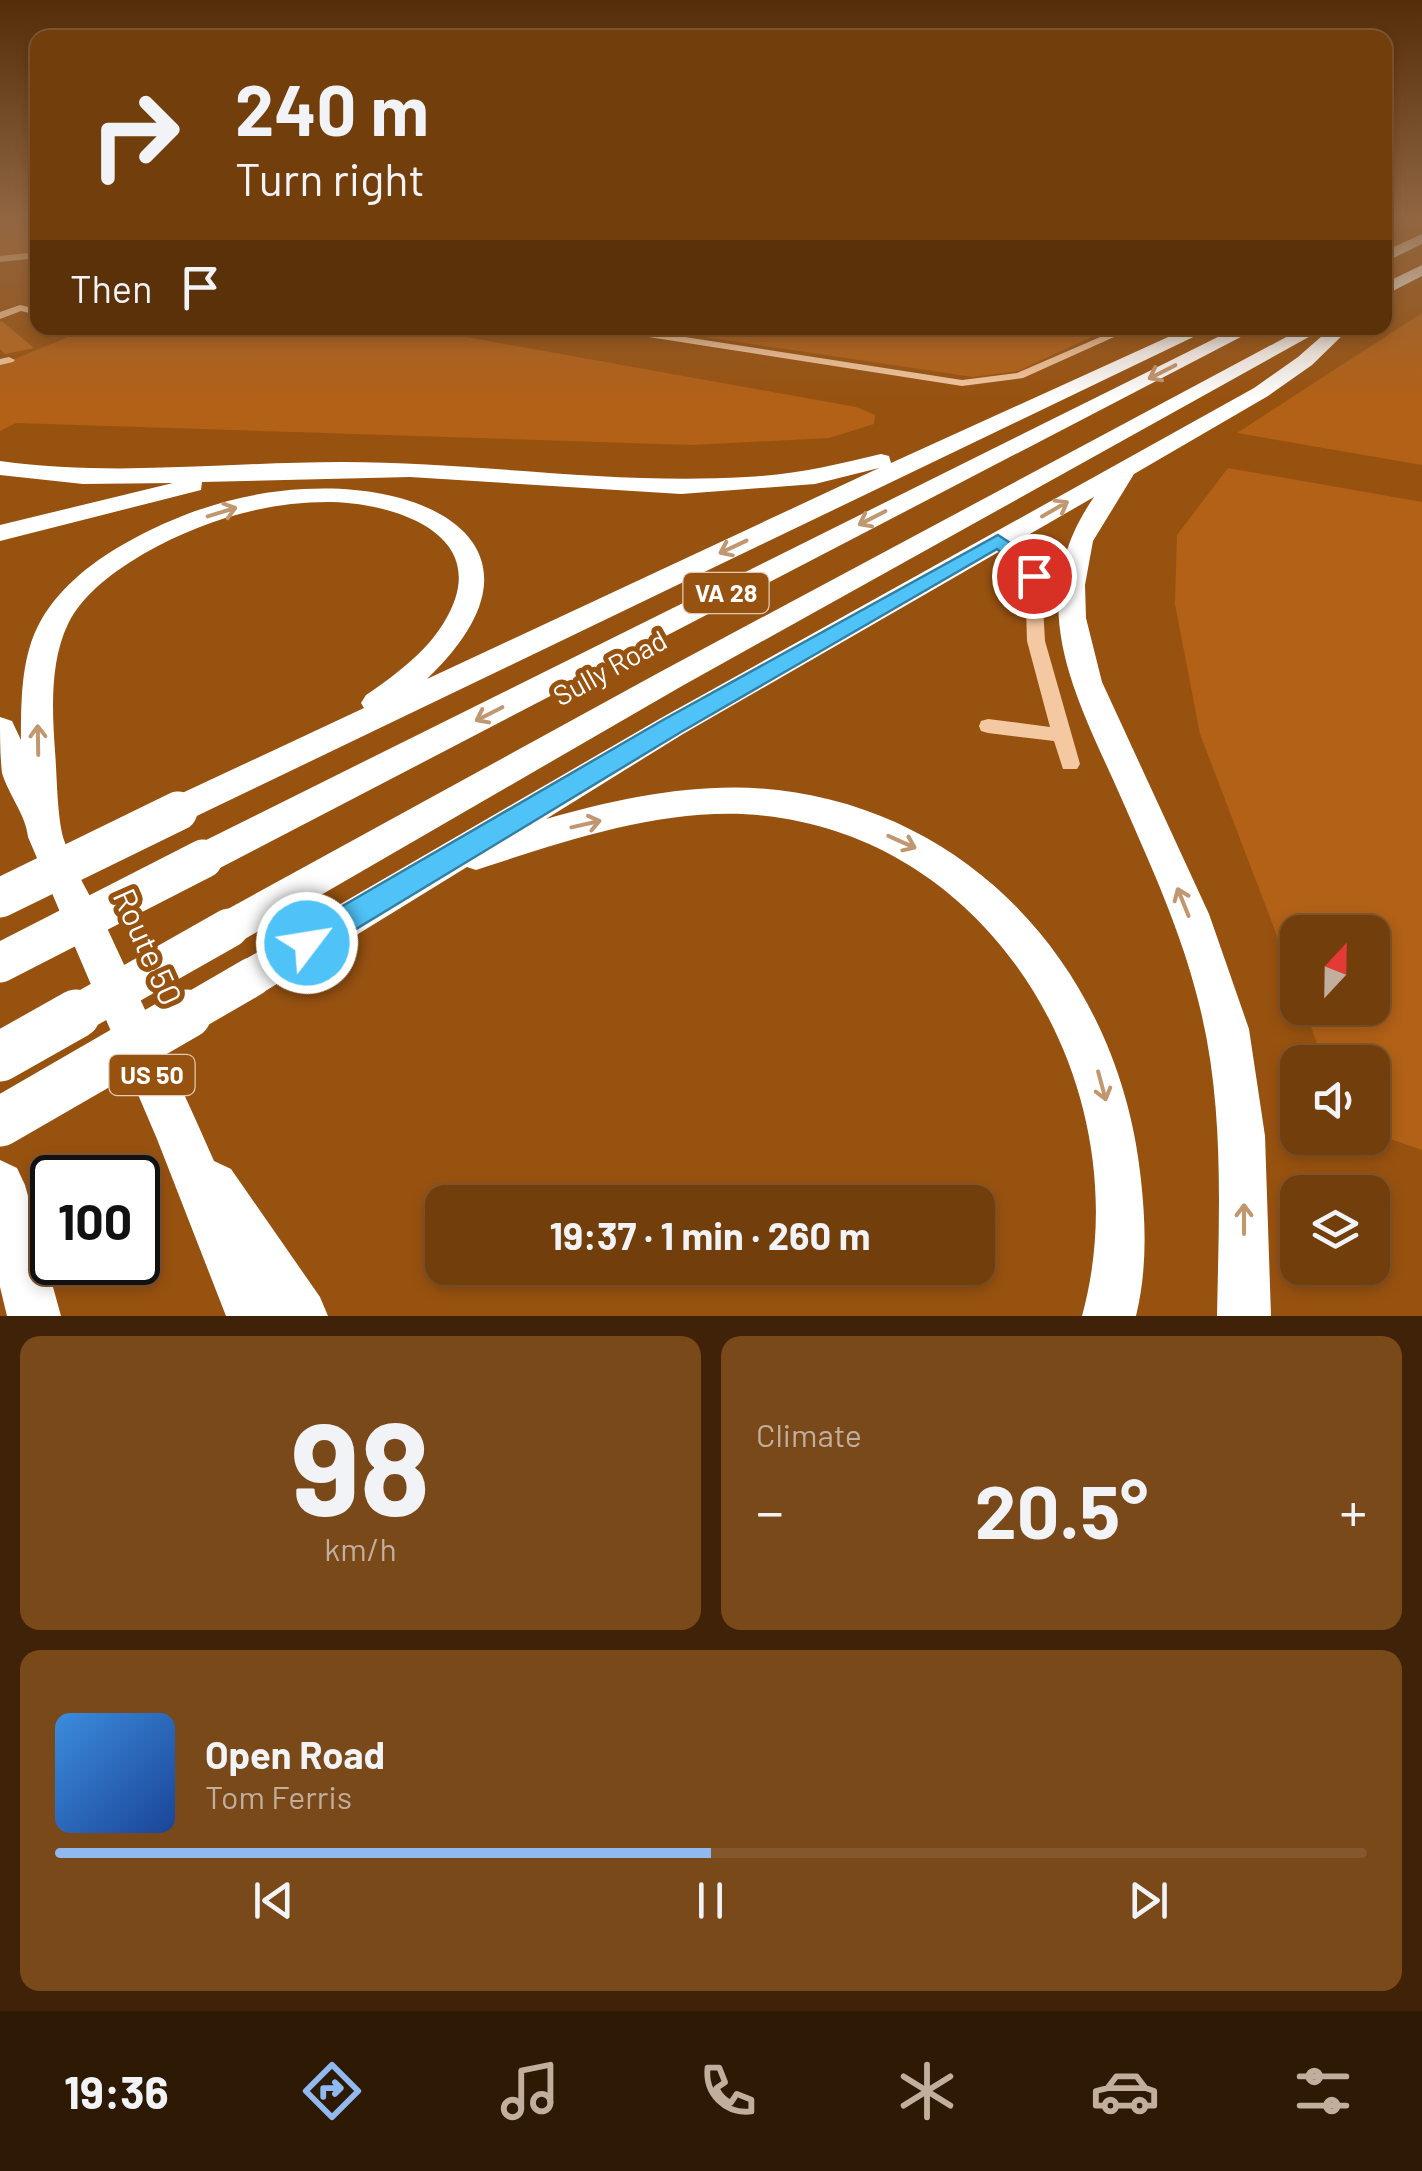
<!DOCTYPE html>
<html lang="en">
<head>
<meta charset="utf-8">
<style>
	body { margin:0; font-family:Barlow,sans-serif; background:#7a491a; color:#f1f3f6; height:100vh; display:flex; flex-direction:column; font-size:38px; white-space:nowrap }
	* { box-sizing:border-box; margin:0 }
	p { font-size:32px; color:#c1ae9d }
	.icon { flex:none; width:55px; height:55px; fill:none; stroke:currentColor; stroke-width:2; stroke-linecap:round; stroke-linejoin:round }
	.map { position:relative; height:1316px; overflow:hidden }
	.details { display:flex; flex-direction:column; gap:20px; padding:20px; background:#3f2207; flex:1 }
	.details>* { flex:none }
	.hud { position:absolute; left:30px; top:30px; width:1362px; height:305px; border-radius:20px; box-shadow:0 5px 15px #0003,0 0 0 2px #84572d; background:#723e0c; color:#f1f3f6; overflow:hidden }
	.needle { width:65px; rotate:22deg }
	.controls { position:absolute; left:1280px; top:915px; display:grid; gap:20px }
	.controls a { display:grid; place-items:center; width:110px; height:110px; border-radius:20px; background:#723e0c; box-shadow:0 5px 15px #0003,0 0 0 2px #84572d; font-size:50px }
	.speed { position:absolute; left:30px; top:1155px; display:flex; gap:20px; font-size:50px; font-weight:700; text-align:center }
	.speed>* { display:grid; place-content:center; width:130px; height:130px; border-radius:50%; background:#723e0c; box-shadow:0 5px 15px #0003,0 0 0 2px #84572d; line-height:1 }
	.speed .limit { border:5px solid #111; border-radius:15px; background:#fff; color:#111 }
	.pin { position:absolute; display:grid; place-items:center; width:85px; height:85px; color:#fff; margin:-42px; border:5px solid #fff; border-radius:50%; box-shadow:0 2px 10px #0007 }
	.me { position:absolute; width:110px; margin:-55px; rotate:59deg; stroke-linejoin:round; filter:drop-shadow(0 0 8px #0008) }
	.turn { display:flex; align-items:center; gap:35px; height:210px; padding:0 40px; font-size:45px }
	.turn .icon { width:130px; height:130px; stroke-width:2.5 }
	.turn b { display:block; font-size:70px; line-height:85px }
	.then { display:flex; align-items:center; height:95px; padding:0 40px; background:#0003; gap:20px; font-size:38px }
	.big { font-size:75px; font-weight:700; line-height:1.1 }
	.details .tile { flex:1; display:flex; flex-direction:column; justify-content:center; gap:15px; min-width:0; padding:0 35px; border-radius:20px; background:#7a491a }
	.details .dial { align-items:center; gap:0 }
	.dial b { font-size:130px; line-height:1 }
	.song { display:flex; align-items:center; gap:30px }
	.cover { width:120px; height:120px; border-radius:15px; background:linear-gradient(135deg,hsl(210 70% 55%),hsl(220 70% 35%)) }
	.played { height:10px; border-radius:5px; background:linear-gradient(90deg,#90b9f0 50%,#84572d 50%) }
	.keys { display:flex; justify-content:space-around; direction:ltr }
	.heat { display:flex; justify-content:space-between; align-items:center; font-size:55px; direction:ltr }
	.details .tiles { flex:1; display:grid; gap:20px; grid-template-columns:1fr 1fr }
	.tile:last-child { grid-column:span 2 }
	.trip { position:absolute; left:425px; top:1185px; width:570px; height:100px; border-radius:20px; background:#723e0c; box-shadow:0 5px 15px #0003,0 0 0 2px #84572d; font-weight:700; line-height:100px; text-align:center }
	.tab-bar { display:flex; height:160px; justify-content:space-around; align-items:center; background:#2e1905; color:#c1ae9d }
	.tab-bar .icon { width:70px; height:70px }
	.tab-bar .active { color:#90b9f0 }
	.tab-bar b { font-size:45px; color:#f1f3f6 }
	.map>svg:first-child { display:block }
</style>
</head>
<body>
<div class="map">
<svg width="1422" height="1316" viewBox="0 0 1422 1316">
	<rect width="100%" height="100%" fill="#985210"/>
	<g fill="#b26117">
		<path d="M 0,215 L 37,215 L 37,252 L 0,257 Z"/>
		<path d="M 1422,313 L 1422,465 L 1237,433 Z"/>
		<path d="M 90,328 L 416,328 L 856,407 L 875,415 L 874,424 L 829,438 L 691,445 L 16,423 L 0,431 L 0,365 Z"/>
		<path d="M 644,328 L 1111,328 L 1018,371 L 973,377 Z"/>
		<path d="M 1228,468 L 1422,502 L 1422,1150 L 1373,1133 L 1372,1062 L 1324,1062 L 1304,1008 L 1372,1008 L 1372,932 L 1298,932 L 1297,988 L 1200,734 L 1175,604 L 1177,535 Z"/>
	</g>
	<path fill="#b7671d" d="M 0,322 L 3,322 L 34,348 L 5,354 L 0,349 Z"/>
	<g fill="none" stroke-linecap="round" stroke-linejoin="round">
		<g fill="#f4c8a0" fill-rule="evenodd">
			<path d="M 1385,215 L 1395,215 L 1385,220 Z"/>
			<path d="M 38,252 L 38,258 L 0,262 L 0,256 Z"/>
			<path d="M 20,305 L 38,309 L 38,315 L 21,311 L 0,319 L 0,312 Z"/>
			<path d="M 605,328 L 627,328 L 962,380 L 1017,373 L 1121,328 L 1134,328 L 1023,378 L 962,386 L 610,331 Z"/>
			<path d="M 9,357 L 15,360 L 13,362 L 0,365 L 0,359 Z"/>
			<path d="M 998,536 L 1029,556 L 1041,572 L 1045,641 L 1080,764 L 1077,769 L 1063,769 L 1054,741 L 988,733 L 981,731 L 979,726 L 981,721 L 988,719 L 1050,727 L 1027,641 L 1025,572 L 1019,562 L 993,544 L 990,541 L 993,538 Z"/>
		</g>
		<g fill="#fff" fill-rule="evenodd">
			<path d="M 1422,234 L 1422,244 L 1385,262 L 1385,251 Z"/>
			<path d="M 1422,265 L 1422,276 L 1385,295 L 1385,283 Z"/>
			<path d="M 1188,328 L 1212,328 L 178,825 L 165,821 L 160,811 L 165,801 L 364,708 L 361,703 L 366,695 C 394,676 425,653 443,624 C 497,538 401,504 332,502 C 267,501 201,521 145,553 C 116,570 83,593 68,624 C 50,661 52,710 55,751 C 57,775 57,819 64,840 C 73,869 93,900 107,928 C 143,1006 180,1083 214,1161 L 231,1169 L 320,1297 L 328,1316 L 226,1316 L 157,1139 L 28,837 C 26,815 9,796 2,773 C 0,757 0,735 0,717 L 12,721 L 21,740 C 21,703 21,661 37,628 C 55,591 89,564 124,544 C 178,513 241,492 304,489 C 439,481 559,553 427,679 L 879,468 L 815,484 L 681,494 L 410,477 L 202,482 L 201,490 L 0,541 L 0,525 L 173,483 L 83,484 L 0,475 L 0,461 C 115,477 228,462 342,462 C 477,462 611,485 746,477 C 792,475 836,465 881,454 L 889,456 L 891,463 Z"/>
			<path d="M 1236,328 L 1258,328 L 216,870 L 203,874 L 190,870 L 184,859 L 190,848 Z"/>
			<path d="M 1303,328 L 1325,328 L 682,686 L 243,940 L 229,945 L 215,940 L 209,928 L 215,916 L 660,672 Z"/>
			<path d="M 1331,328 L 1350,328 L 1312,365 L 1268,396 L 1134,474 L 1093,541 L 1085,585 L 1086,618 L 1102,682 L 1209,914 L 1249,1029 L 1265,1136 L 1271,1316 L 1217,1316 C 1219,1210 1225,1103 1198,1000 C 1181,931 1151,866 1123,802 C 1077,697 1020,604 1094,497 L 683,734 L 546,819 C 620,798 700,781 778,790 C 982,814 1121,982 1141,1180 C 1146,1226 1147,1271 1136,1316 L 1082,1316 C 1141,1101 1007,853 781,818 C 679,801 572,839 476,870 L 467,867 L 267,990 L 252,996 L 237,990 L 231,977 L 237,964 L 661,718 L 1254,388 L 1298,357 Z"/>
			<path d="M 0,1160 L 17,1168 L 25,1185 L 61,1316 L 7,1316 L 0,1287 Z"/>
		</g>
		<g stroke="#fff" stroke-width="39">
			<path d="M 0,898 L 178,811"/>
			<path d="M 0,963 L 203,859"/>
			<path d="M 72,1017 L 229,928"/>
			<path d="M 183,1017 L 252,977"/>
		</g>
		<g stroke="#fff" stroke-width="49">
			<path d="M 0,1057 L 76,1014"/>
			<path d="M 0,1122 L 187,1014"/>
		</g>
	</g>
	<defs><path id="oneway-shaft" d="M-6 0H5M1.5-3L5.5 0L1.5 3" fill="none" stroke-width="1.6" stroke-linecap="round" stroke-linejoin="round" transform="scale(2.5)"/></defs>
	<g stroke="#c19770">
		<use href="#oneway-shaft" transform="translate(1162 372) rotate(153)"/>
		<use href="#oneway-shaft" transform="translate(1055 509) rotate(-30)"/>
		<use href="#oneway-shaft" transform="translate(222 512) rotate(-17)"/>
		<use href="#oneway-shaft" transform="translate(872 518) rotate(153)"/>
		<use href="#oneway-shaft" transform="translate(733 547) rotate(155)"/>
		<use href="#oneway-shaft" transform="translate(489 714) rotate(153)"/>
		<use href="#oneway-shaft" transform="translate(38 740) rotate(-91)"/>
		<use href="#oneway-shaft" transform="translate(586 824) rotate(-13)"/>
		<use href="#oneway-shaft" transform="translate(902 842) rotate(24)"/>
		<use href="#oneway-shaft" transform="translate(1183 902) rotate(-112)"/>
		<use href="#oneway-shaft" transform="translate(1102 1086) rotate(75)"/>
		<use href="#oneway-shaft" transform="translate(1244 1219) rotate(-90)"/>
	</g>
	<linearGradient id="sky" x2="0" y2="1"><stop stop-color="#542d09"/><stop offset="0.54" stop-color="#906642"/><stop offset="1" stop-color="#906642" stop-opacity="0"/></linearGradient>
	<rect width="1422" height="399" fill="url(#sky)"/>
	<path fill="#4fc3f7" stroke="#337fa1" stroke-width="2.5" d="M 998,535 L 1035,559 L 1044,576 L 1041,581 L 1027,581 L 1020,567 L 997,549 L 681,732 L 318,952 L 307,956 L 296,952 L 292,943 L 296,933 L 663,720 Z"/>
	<g text-anchor="middle" stroke-width="10" stroke-linejoin="round" paint-order="stroke">
		<g fill="#985210" stroke="#e0cbb7" stroke-width="2.5">
			<rect x="683.5" y="573" width="85" height="40" rx="8"/>
			<rect x="109.5" y="1055" width="85" height="40" rx="8"/>
		</g>
		<g font-size="25" font-weight="bold" fill="#fff">
			<text x="726" y="602">VA 28</text>
			<text x="152" y="1084">US 50</text>
		</g>
		<g font-size="28" fill="#fff" stroke="#985210">
			<text transform="translate(610 668) rotate(-29)" y="10">Sully Road</text>
		</g>
		<g font-size="32" fill="#fff" stroke="#985210">
			<text transform="translate(147 947) rotate(66)" y="11">Route 50</text>
		</g>
	</g>
</svg>
<div class="controls">
<a><svg class="needle" viewBox="-14 -14 28 28"><path d="M0-13l5 13h-10z" fill="#e53935"/><path d="M0 13l5-13h-10z" fill="#c1ae9d"/></svg></a>
<a><svg class="icon" aria-label="sound" viewBox="0 0 24 24"><path d="M4 9h4l5-4v14l-5-4H4zM17 9q2 3 0 6"/></svg></a>
<a><svg class="icon" aria-label="layers" viewBox="0 0 24 24"><path d="M12 4l9 5-9 5-9-5zM3 14l9 5 9-5"/></svg></a>
</div>
<div class="speed"><div class="limit">100</div></div>
<div class="pin" style="left:1034px;top:576px;background:#d93025"><svg class="icon" aria-label="arrive" viewBox="0 0 24 24"><path d="M6 21V4h12l-3 4 3 4H6"/></svg></div>
<svg class="me" style="left:307px;top:943px" viewBox="-20 -20 40 40"><circle r="17" fill="#4fc3f7" stroke="#fff" stroke-width="3"/><path d="M0-11L8 9 0 5-8 9z" fill="#fff"/></svg>
<div class="trip">19:37 · 1 min · 260 m</div>
<div class="hud">
<div class="turn"><svg class="icon" aria-label="right" viewBox="0 0 24 24"><path d="M7 20v-9h11M14 6l5 5-5 5"/></svg><div><b>240 m</b>Turn right</div></div>
<div class="then">Then<svg class="icon" aria-label="arrive" viewBox="0 0 24 24"><path d="M6 21V4h12l-3 4 3 4H6"/></svg></div>
</div>
</div>
<section class="details">
<div class="tiles">
<div class="tile dial"><b>98</b><p>km/h</p></div>
<div class="tile"><p>Climate</p>
<div class="heat"><a>−</a><b class="big">20.5°</b><a>+</a></div>
</div>
<div class="tile">
<div class="song"><i class="cover"></i><div><b>Open Road</b><p>Tom Ferris</p></div></div>
<div class="played"></div>
<div class="keys"><svg class="icon" aria-label="previous" viewBox="0 0 24 24"><path d="M18 5L8 12l10 7zM5 5v14"/></svg><svg class="icon" aria-label="pause" viewBox="0 0 24 24"><path d="M8 5v14M16 5v14"/></svg><svg class="icon" aria-label="next" viewBox="0 0 24 24"><path d="M6 5l10 7-10 7zM19 5v14"/></svg></div>
</div>
</div>
</section>
<nav class="tab-bar">
<b>19:36</b>
<svg class="icon active" aria-label="directions" viewBox="0 0 24 24"><path d="M12 3l9 9-9 9-9-9zM9 14v-3h6M13 9l2 2-2 2"/></svg>
<svg class="icon" aria-label="music" viewBox="0 0 24 24"><path d="M9 18V5l10-2v13"/><circle cx="6" cy="18" r="3"/><circle cx="16" cy="16" r="3"/></svg>
<svg class="icon" aria-label="phone" viewBox="0 0 24 24"><path d="M5 4h4l2 5-3 2q2 4 5 5l2-3 5 2v4C11 20 4 13 5 4z"/></svg>
<svg class="icon" aria-label="climate" viewBox="0 0 24 24"><path d="M12 3v18M4 7l16 10M4 17L20 7"/></svg>
<svg class="icon" aria-label="car" viewBox="0 0 24 24"><path d="M5 17H2v-5l4-1 3-4h7l3 4 3 1v5h-3M9 17h6M6 11h13"/><circle cx="7" cy="17" r="2"/><circle cx="17" cy="17" r="2"/></svg>
<svg class="icon" aria-label="filters" viewBox="0 0 24 24"><path d="M4 7h16M4 17h16"/><circle cx="9" cy="7" r="2"/><circle cx="15" cy="17" r="2"/></svg>
</nav>
</body>
</html>
